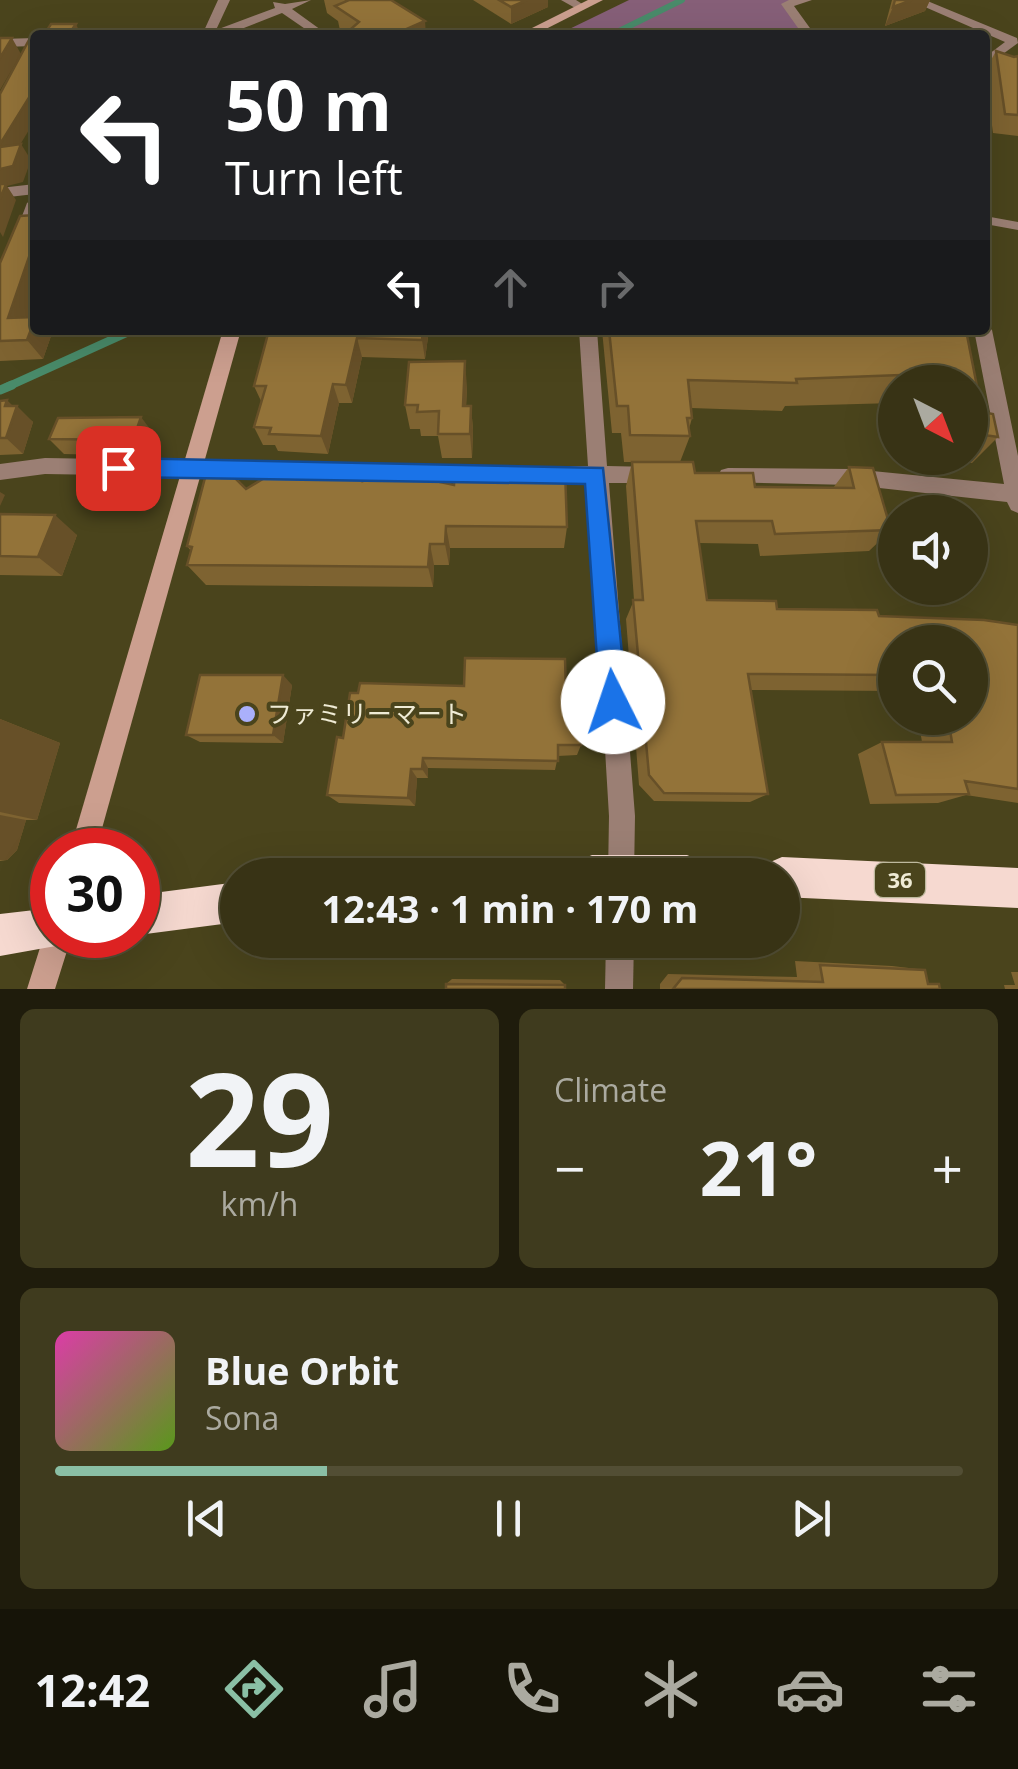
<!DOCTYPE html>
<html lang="en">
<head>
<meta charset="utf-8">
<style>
	body { margin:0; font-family:"Open Sans","Noto Sans JP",sans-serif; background:#3f3b1e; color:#f1f3f6; height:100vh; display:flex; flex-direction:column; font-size:38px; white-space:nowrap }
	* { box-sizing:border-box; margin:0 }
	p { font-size:32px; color:#abaaa0 }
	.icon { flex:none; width:55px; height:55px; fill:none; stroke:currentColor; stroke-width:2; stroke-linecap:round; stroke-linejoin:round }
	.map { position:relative; height:989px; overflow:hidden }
	.panel { display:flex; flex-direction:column; gap:20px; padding:20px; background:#1f1c0c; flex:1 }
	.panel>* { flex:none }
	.top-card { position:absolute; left:30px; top:30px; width:960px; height:305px; border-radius:10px; box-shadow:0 10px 40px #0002,0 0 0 2px #524e34; background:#202124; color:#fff; overflow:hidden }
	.needle { width:65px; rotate:138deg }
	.buttons { position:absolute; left:878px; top:365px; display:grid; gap:20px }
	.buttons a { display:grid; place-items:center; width:110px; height:110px; border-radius:50%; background:#383315; box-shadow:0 10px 40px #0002,0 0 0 2px #524e34; font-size:50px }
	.speed { position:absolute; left:30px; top:828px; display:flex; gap:20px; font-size:50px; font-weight:700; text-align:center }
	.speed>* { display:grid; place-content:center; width:130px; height:130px; border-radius:50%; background:#383315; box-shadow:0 10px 40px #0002,0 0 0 2px #524e34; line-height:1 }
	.speed .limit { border:15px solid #d22; background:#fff; color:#111 }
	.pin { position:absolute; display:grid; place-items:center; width:85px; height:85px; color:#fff; margin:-42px; border-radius:20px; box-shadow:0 5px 15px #0006 }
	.me { position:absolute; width:110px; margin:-55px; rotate:356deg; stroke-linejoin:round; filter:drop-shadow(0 0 8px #0008) }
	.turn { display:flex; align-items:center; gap:35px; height:210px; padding:0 30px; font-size:45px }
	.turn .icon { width:130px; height:130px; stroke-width:2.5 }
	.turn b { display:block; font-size:70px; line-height:85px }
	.lanes { display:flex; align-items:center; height:95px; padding:0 30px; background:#0003; justify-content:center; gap:50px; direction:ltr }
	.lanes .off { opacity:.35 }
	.big { font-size:75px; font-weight:700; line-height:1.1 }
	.panel .tile { flex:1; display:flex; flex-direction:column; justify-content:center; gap:15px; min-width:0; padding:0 35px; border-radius:15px; background:#3f3b1e }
	.panel .dial { align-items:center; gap:0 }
	.dial b { font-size:130px; line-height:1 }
	.song { display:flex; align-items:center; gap:30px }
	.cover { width:120px; height:120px; border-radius:15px; background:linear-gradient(135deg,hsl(320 70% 55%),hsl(90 70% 35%)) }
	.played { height:10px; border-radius:5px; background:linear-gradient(90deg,#8abfa5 30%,#524e34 30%) }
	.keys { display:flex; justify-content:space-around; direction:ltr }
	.heat { display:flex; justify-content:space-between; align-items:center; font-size:55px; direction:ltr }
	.panel .tiles { flex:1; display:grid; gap:20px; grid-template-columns:1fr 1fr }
	.tile:last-child { grid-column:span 2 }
	.trip { position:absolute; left:220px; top:858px; width:580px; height:100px; border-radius:50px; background:#383315; box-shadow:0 10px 40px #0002,0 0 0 2px #524e34; font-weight:700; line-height:100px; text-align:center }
	.tabs { display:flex; height:160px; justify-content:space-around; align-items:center; background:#161408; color:#abaaa0 }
	.tabs .icon { width:70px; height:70px }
	.tabs .on { color:#8abfa5 }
	.tabs b { font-size:45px; color:#f1f3f6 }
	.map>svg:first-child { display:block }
</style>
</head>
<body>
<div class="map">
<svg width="1018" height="989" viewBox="0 0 1018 989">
	<rect width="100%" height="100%" fill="#4a441c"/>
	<path fill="#865f78" d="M 629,0 L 792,0 L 800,35 L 557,35 Z"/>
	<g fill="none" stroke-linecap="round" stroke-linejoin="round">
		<path stroke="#498b6a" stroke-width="6" d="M 611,35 L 682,0"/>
		<path stroke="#498b6a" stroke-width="8" d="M 7,387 L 133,330"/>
		<path stroke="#498b6a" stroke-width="9" d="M 0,390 L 12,385"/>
		<path fill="#9b7f74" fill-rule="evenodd" d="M 985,216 L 1018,222 L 1018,230 L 985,224 Z"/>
		<g fill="#9b7f74" fill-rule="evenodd">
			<path d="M 218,0 L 230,0 L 216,30 L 275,8 L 273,2 L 285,4 L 311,0 L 292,9 L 328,35 L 314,35 L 282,13 L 226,35 L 202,35 Z"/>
			<path d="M 561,0 L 576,0 L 587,7 L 577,9 Z"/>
			<path d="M 812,0 L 794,6 L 815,35 L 803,35 L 781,4 L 789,0 Z"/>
			<path d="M 909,0 L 925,0 L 1017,38 L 1018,43 L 985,67 L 985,57 L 1005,42 Z"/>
			<path d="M 35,38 L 35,46 L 0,47 L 0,39 Z"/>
			<path d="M 35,184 L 35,194 L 0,198 L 0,188 Z"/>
			<path d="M 35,198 C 35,215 35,228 27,244 L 15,244 L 13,240 L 27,203 Z"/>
			<path d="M 985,324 L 992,330 L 1018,456 L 1018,513 L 1011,510 L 1007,502 L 852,485 L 721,482 L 718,476 L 721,470 L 728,468 L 852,469 L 1004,484 L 974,330 L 985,330 Z"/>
			<path d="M 579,330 L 597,330 L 607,466 L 654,467 L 661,469 L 664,475 L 661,481 L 654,483 L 609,483 L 635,816 L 634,875 L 608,875 L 609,816 L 589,483 L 538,482 L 531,480 L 528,474 L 531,468 L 538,466 L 588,466 Z"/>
			<path d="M 45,458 L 479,465 L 486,467 L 489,473 L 486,479 L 479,481 L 45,474 L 0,480 L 0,464 Z"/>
			<path d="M 606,940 L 634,940 L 633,989 L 605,989 Z"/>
		</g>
		<g fill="#cc9f8f" fill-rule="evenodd">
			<path d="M 588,0 L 603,0 L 534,35 L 518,35 Z"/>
			<path d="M 223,330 L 241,330 L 96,850 L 70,850 Z"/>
			<path d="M 52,924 L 52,935 L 72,935 L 55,989 L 27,989 L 44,935 Z"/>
		</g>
		<g fill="#f6d9d0" fill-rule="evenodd">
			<path d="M 592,855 L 687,855 L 701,861 L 707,875 L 572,875 L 578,861 Z"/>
			<path d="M 782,857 L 1018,868 L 1018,908 L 782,897 L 782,875 L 763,875 L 768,863 Z"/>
			<path d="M 238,882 L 238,922 L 138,935 L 137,935 L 138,895 Z"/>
			<path d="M 52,908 L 52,935 L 70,935 L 67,944 L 0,956 L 0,914 Z"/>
		</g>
	</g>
	<g fill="#7e6331">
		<path d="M 324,0 L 391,0 L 426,35 L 341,35 L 338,21 L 327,13 Z"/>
		<path d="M 473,0 L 548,0 L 548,7 L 511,24 Z"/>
		<path d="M 892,0 L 930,0 L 925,11 L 885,26 Z"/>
		<path d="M 996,51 L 1014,57 L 1018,56 L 1018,136 L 993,133 L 985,71 Z"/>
		<path d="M 35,215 L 35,304 L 31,317 L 35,330 L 46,330 L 51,336 L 43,359 L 0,361 L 0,263 Z"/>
		<path d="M 269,330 L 429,330 L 425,359 L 362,357 L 352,403 L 339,403 L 328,454 L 278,451 L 275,445 L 263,445 L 254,427 L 261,401 L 254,386 Z"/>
		<path d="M 602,330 L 802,330 L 802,331 L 912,332 L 913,330 L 966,330 L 982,412 L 998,437 L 972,463 L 930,458 L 970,458 L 970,382 L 895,382 L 895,403 L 785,406 L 782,411 L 691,408 L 692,418 L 689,429 L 690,436 L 680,462 L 695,473 L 755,487 L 833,488 L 849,467 L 891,530 L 869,551 L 760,556 L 758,544 L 699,543 L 707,600 L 777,609 L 1018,625 L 1018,803 L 966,795 L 938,803 L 870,804 L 858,754 L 882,742 L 922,742 L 918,718 L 970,718 L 970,642 L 895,642 L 895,691 L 750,690 L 768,794 L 750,802 L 654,801 L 639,785 L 626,619 L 634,600 L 626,486 L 632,462 L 624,462 L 621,433 L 612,433 Z"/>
		<path d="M 467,387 L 466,406 L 471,406 L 473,430 L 472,458 L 442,458 L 438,436 L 421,436 L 420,429 L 410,429 L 405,405 Z"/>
		<path d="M 0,401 L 13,406 L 33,422 L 23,454 L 0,455 Z"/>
		<path d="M 153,433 L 145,456 L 64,454 L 49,439 Z"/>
		<path d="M 365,468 L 368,480 L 567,527 L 564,548 L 450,548 L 449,565 L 434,565 L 433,587 L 206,585 L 187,565 L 191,551 L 187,546 L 246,489 L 291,474 Z"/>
		<path d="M 0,514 L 77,535 L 62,576 L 0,575 Z"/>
		<path d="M 292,685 L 283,743 L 200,742 L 186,735 Z"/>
		<path d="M 464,686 L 566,690 L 581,745 L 577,755 L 558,756 L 555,770 L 428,768 L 428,778 L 417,778 L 415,806 L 339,803 L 327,795 L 343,738 Z"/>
		<path d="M 0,719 L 60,743 L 37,820 L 26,820 L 17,850 L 7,860 L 0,861 Z"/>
		<path d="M 795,961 L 892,966 L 925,970 L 928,983 L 939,984 L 940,989 L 660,989 L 660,984 L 668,974 L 797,977 Z"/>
		<path d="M 1011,972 L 1018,972 L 1018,989 L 1005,989 L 1004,985 L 1015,985 Z"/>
		<path d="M 452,979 L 560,980 L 565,985 L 446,984 Z"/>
	</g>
	<g fill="#675028">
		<path d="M 527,0 L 548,0 L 548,7 L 511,24 L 511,7 Z"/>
		<path d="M 912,0 L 930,0 L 925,11 L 885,26 L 893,7 Z"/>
		<path d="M 425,21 L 426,35 L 393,35 Z"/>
		<path d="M 76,24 L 81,35 L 68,35 Z"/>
		<path d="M 12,38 L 21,54 L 0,90 L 0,58 Z"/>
		<path d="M 35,88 L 35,120 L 9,163 L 0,149 L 0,144 Z"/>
		<path d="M 21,144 L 31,160 L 23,182 L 7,186 L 16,200 L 3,237 L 0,232 L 0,169 Z"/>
		<path d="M 30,254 L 35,261 L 35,304 L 24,338 L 8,318 Z"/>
		<path d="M 35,319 L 35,330 L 46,330 L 51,336 L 43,359 L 27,340 Z"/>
		<path d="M 423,330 L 429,330 L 425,359 L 422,340 Z"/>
		<path d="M 357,338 L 362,357 L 352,403 L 346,385 Z"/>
		<path d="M 465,361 L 467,387 L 465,431 L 463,406 Z"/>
		<path d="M 333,384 L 339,403 L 328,454 L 321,436 Z"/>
		<path d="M 7,400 L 16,409 L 17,406 L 33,422 L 23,454 L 6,438 L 5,406 Z"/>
		<path d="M 471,406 L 473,430 L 472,458 L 470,434 Z"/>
		<path d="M 141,417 L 153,433 L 145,456 L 133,440 Z"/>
		<path d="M 0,492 L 5,495 L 0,506 Z"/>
		<path d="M 55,515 L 77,535 L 62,576 L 38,557 Z"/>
		<path d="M 446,526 L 450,548 L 449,565 L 445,544 Z"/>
		<path d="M 430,544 L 434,565 L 433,587 L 428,567 Z"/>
		<path d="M 283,675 L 292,685 L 283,743 L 273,735 Z"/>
		<path d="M 0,719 L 60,743 L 37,820 L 0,812 Z"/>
		<path d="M 423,758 L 428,768 L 428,778 L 422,769 Z"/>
		<path d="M 411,769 L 417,778 L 415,806 L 408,798 Z"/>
		<path d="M 0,815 L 26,820 L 17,850 L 7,860 L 0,860 Z"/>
	</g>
	<g fill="#937339" stroke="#675028" stroke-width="2.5">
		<path d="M 345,0 L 391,0 L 425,21 L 393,35 L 387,32 L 383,35 L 344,35 L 359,22 L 335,6 L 347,1 Z"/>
		<path d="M 499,0 L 527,0 L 511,7 Z"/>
		<path d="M 895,0 L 912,0 L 893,7 Z"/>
		<path d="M 51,24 L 76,24 L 68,35 L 44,35 Z"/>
		<path d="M 35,37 L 35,88 L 0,144 L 0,94 L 30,38 Z"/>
		<path d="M 0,38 L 12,38 L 0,58 Z"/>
		<path d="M 996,51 L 1014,57 L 1018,56 L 1018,115 L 1005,114 Z"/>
		<path d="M 21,144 L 13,166 L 0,169 L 0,147 Z"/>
		<path d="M 0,184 L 6,184 L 0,199 Z"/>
		<path d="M 35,215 L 35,254 L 30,254 L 8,318 L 35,317 L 35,319 L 27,340 L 0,341 L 0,263 L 20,216 Z"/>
		<path d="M 269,330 L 423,330 L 422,340 L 357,338 L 346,385 L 333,384 L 321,436 L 269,434 L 271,428 L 254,427 L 266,386 L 254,386 Z"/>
		<path d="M 609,330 L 802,330 L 802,331 L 920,332 L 920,330 L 966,330 L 982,412 L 993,414 L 998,437 L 970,433 L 970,382 L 928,382 L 927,374 L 796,379 L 797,383 L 688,380 L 692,418 L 687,418 L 690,436 L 630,435 L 628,406 L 617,406 Z"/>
		<path d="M 465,361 L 463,406 L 471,406 L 470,434 L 438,434 L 439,411 L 417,412 L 418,405 L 405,405 L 409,362 Z"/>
		<path d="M 7,400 L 5,406 L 17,406 L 6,438 L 0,438 L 0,401 Z"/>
		<path d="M 141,417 L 133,440 L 49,439 L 58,418 Z"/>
		<path d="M 632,462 L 693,462 L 695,473 L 753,473 L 755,487 L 854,488 L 849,467 L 873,468 L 891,530 L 775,534 L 772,521 L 696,521 L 707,600 L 776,601 L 777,609 L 877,610 L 879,616 L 984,620 L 1018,625 L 1018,789 L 965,781 L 969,794 L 896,795 L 882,742 L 952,742 L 948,718 L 970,718 L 970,642 L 895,642 L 895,675 L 748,674 L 768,794 L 664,793 L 649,775 L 633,600 L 643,600 Z"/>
		<path d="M 293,468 L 365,468 L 363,481 L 393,472 L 454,485 L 455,469 L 565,470 L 567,527 L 446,526 L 445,544 L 430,544 L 428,567 L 187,565 L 192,547 L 187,546 L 206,474 L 231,474 L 246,489 L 271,474 L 291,474 Z"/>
		<path d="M 0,514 L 55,515 L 38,557 L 0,556 Z"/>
		<path d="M 465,658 L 565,659 L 566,690 L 580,691 L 581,745 L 558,745 L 558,761 L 423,758 L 422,769 L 411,769 L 408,798 L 327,795 L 337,737 L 343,738 L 350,693 L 358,693 L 360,683 L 464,686 Z"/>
		<path d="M 200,675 L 283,675 L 273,735 L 186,735 Z"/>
		<path d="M 820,965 L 925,970 L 928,984 L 939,984 L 940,989 L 673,989 L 682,978 L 823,982 Z"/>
		<path d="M 446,984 L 565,985 L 565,989 L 446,989 Z"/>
	</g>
	<path fill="#1a73e8" stroke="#114b97" stroke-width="2.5" d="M 118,458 L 603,468 L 627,702 L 623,711 L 613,715 L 604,711 L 600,702 L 585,484 L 118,477 L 106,468 Z"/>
	<circle fill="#aab0fb" stroke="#4a441c" stroke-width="4" cx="247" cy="714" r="10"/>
	<g text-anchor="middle" stroke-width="8" stroke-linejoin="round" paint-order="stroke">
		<rect fill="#4a441c" stroke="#beb99e" stroke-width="2.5" x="875" y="863" width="50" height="34" rx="8"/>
		<g font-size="22" font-weight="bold" fill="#efebd5">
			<text x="900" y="888">36</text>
		</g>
		<g font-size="25" fill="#efebd5" stroke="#4a441c" text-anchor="start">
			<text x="267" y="723">ファミリーマート</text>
		</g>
	</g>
</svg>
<div class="buttons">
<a><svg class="needle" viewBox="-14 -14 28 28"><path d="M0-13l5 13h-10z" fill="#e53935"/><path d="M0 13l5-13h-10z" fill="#abaaa0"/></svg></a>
<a><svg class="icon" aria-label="sound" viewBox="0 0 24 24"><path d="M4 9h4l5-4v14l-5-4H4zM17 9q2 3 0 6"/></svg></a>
<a><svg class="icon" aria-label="search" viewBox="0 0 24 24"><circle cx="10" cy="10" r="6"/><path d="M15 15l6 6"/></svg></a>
</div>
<div class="speed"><div class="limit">30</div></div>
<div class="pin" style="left:118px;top:468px;background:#d93025"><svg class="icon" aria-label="arrive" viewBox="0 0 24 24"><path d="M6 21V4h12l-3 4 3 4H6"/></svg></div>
<svg class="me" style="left:613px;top:702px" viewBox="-20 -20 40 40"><circle r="19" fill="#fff"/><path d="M0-13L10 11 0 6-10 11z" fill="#1a73e8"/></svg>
<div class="trip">12:43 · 1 min · 170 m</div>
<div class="top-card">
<div class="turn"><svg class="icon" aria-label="left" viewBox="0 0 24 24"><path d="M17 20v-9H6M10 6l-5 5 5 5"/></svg><div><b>50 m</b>Turn left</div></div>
<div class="lanes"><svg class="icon" aria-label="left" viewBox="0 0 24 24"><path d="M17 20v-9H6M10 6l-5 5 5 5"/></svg><svg class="icon off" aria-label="ahead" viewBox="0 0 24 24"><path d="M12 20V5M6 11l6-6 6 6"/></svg><svg class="icon off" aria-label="right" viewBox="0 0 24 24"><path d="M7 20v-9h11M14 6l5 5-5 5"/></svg></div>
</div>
</div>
<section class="panel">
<div class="tiles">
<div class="tile dial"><b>29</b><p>km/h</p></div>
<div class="tile"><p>Climate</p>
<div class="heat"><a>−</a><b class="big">21°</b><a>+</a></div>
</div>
<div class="tile">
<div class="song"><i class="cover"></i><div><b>Blue Orbit</b><p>Sona</p></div></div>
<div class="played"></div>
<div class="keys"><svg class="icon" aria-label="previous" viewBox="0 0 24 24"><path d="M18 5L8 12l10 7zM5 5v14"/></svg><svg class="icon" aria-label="pause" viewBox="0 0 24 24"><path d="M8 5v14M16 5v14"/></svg><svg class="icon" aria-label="next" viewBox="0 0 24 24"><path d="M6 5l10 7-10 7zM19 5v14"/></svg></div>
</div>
</div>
</section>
<nav class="tabs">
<b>12:42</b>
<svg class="icon on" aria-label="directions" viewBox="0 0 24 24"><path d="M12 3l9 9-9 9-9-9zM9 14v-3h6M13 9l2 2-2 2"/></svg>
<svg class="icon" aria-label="music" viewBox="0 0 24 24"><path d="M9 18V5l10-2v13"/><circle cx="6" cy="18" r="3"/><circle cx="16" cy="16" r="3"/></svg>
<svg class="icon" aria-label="phone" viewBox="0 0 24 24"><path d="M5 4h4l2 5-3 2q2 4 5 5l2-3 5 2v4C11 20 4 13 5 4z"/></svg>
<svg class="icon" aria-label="climate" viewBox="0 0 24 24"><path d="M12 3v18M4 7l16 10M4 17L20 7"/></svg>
<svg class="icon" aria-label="car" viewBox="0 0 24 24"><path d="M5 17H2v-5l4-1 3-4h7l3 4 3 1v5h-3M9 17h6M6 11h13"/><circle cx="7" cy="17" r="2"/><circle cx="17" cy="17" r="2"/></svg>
<svg class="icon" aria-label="filters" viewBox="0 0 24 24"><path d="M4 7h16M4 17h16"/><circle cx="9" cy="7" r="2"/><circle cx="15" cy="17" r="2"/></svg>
</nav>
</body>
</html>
